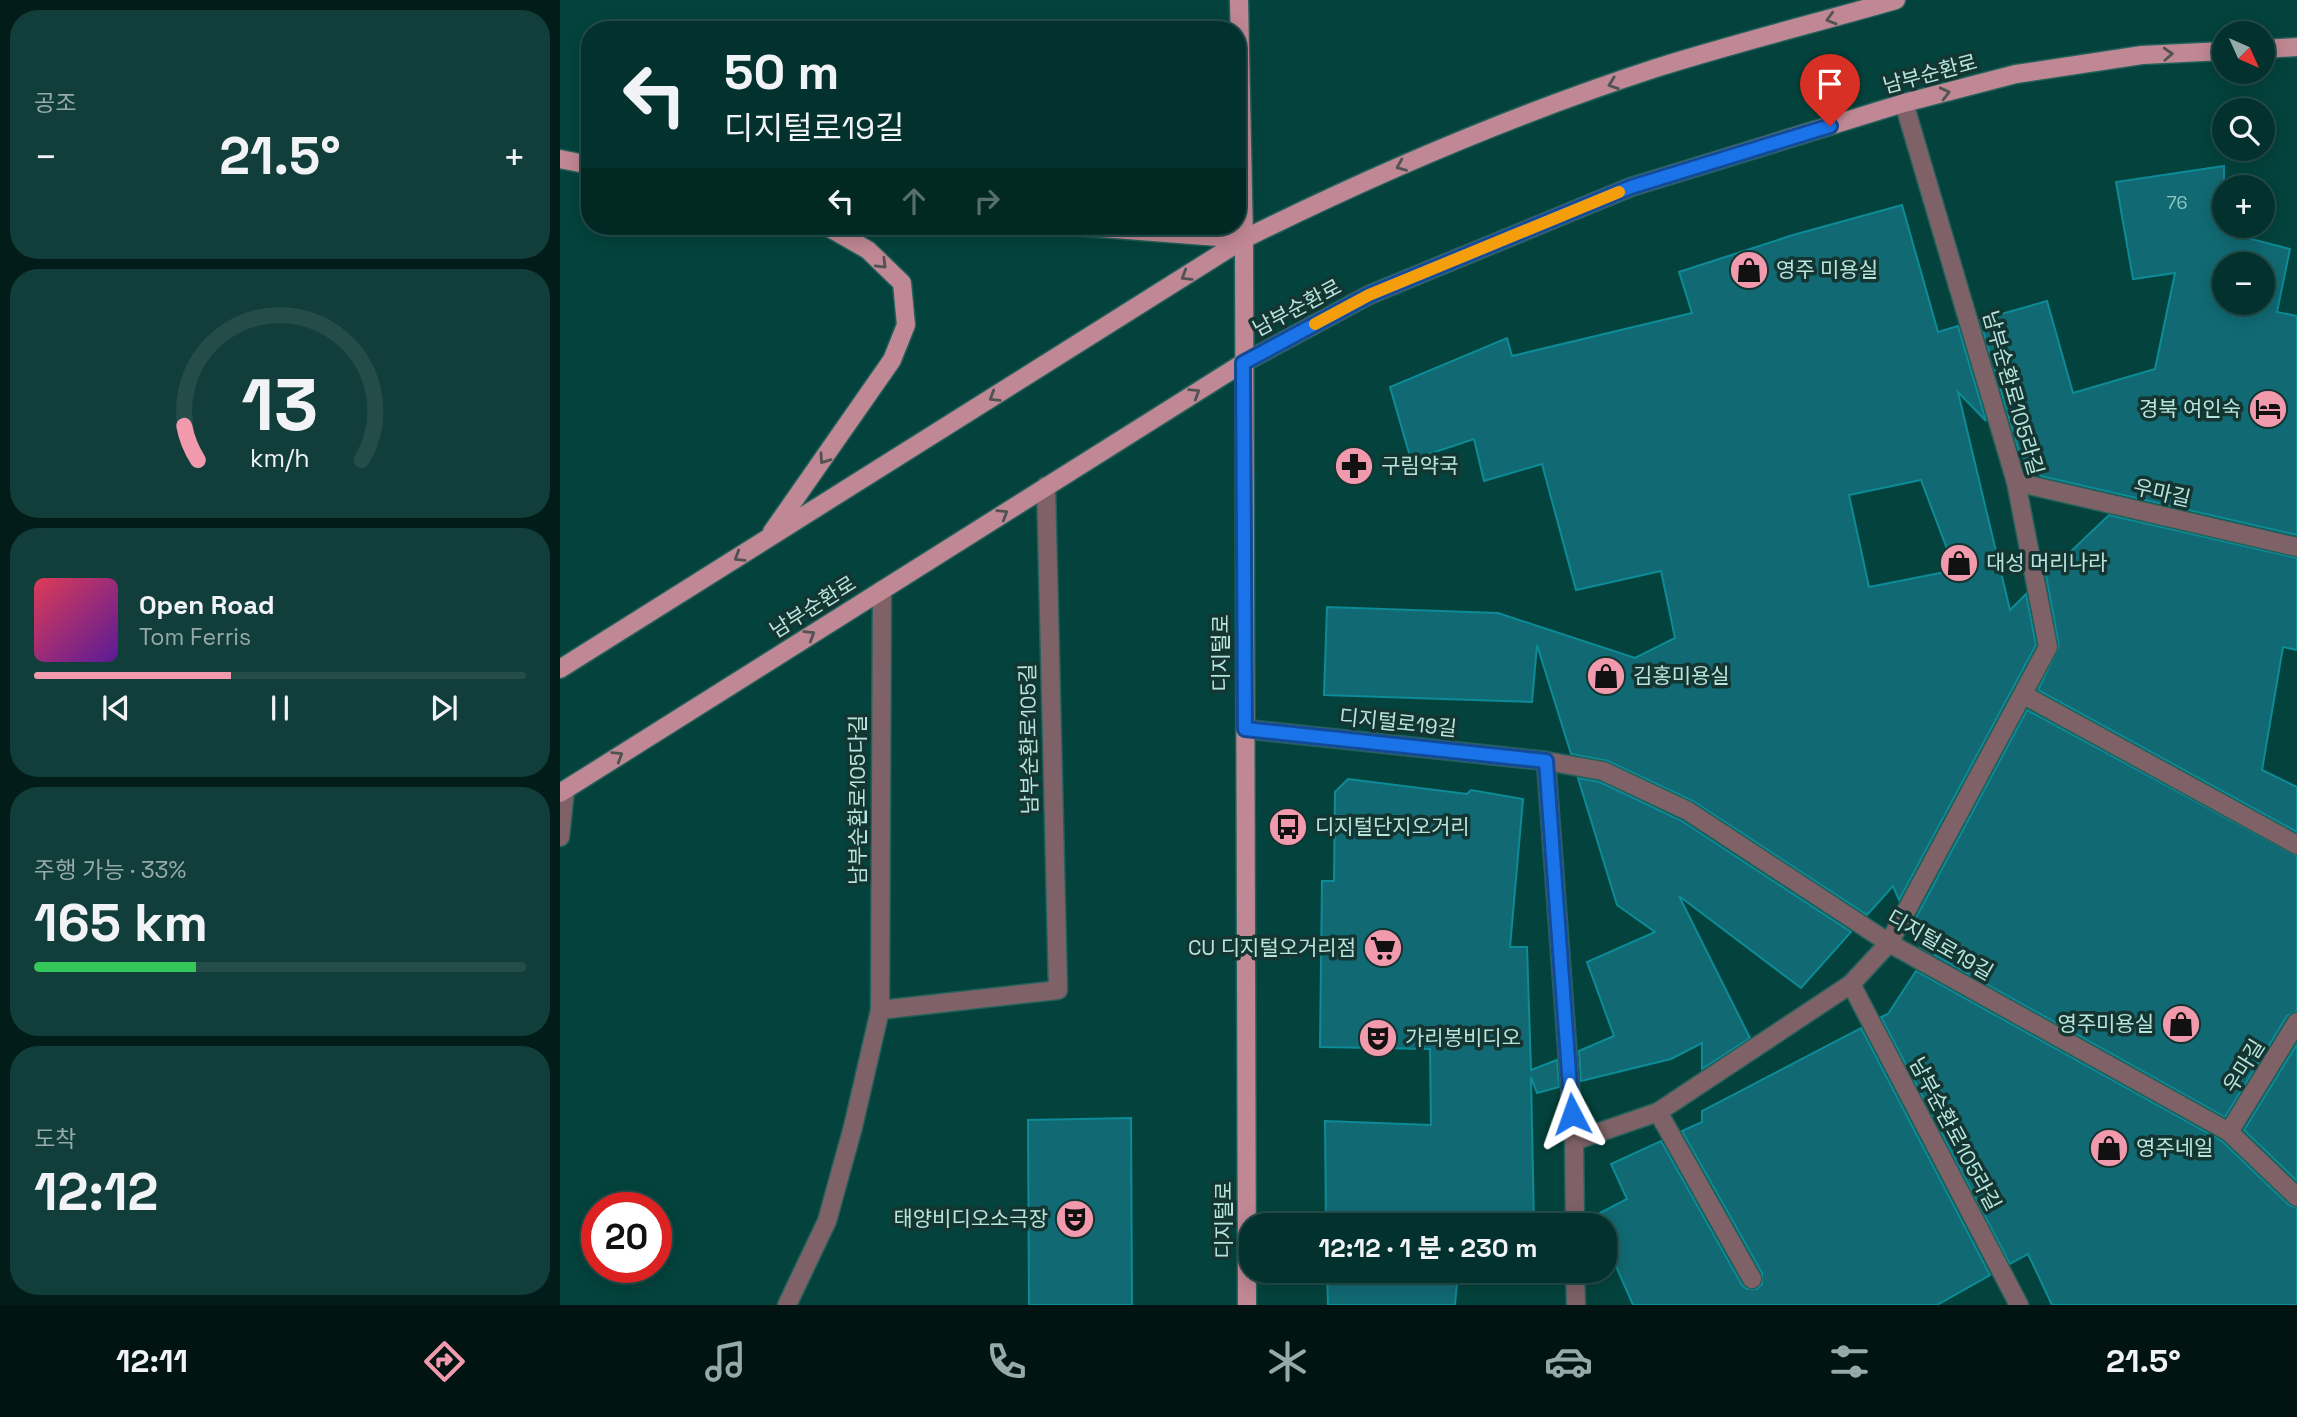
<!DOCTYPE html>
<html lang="ko">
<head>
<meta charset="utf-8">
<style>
	body { margin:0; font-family:"Space Grotesk","Noto Sans KR",sans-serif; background:#113e3a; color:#f1f3f6; height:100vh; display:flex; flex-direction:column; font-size:26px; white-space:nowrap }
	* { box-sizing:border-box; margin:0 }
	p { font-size:23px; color:#97aaaa }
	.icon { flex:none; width:38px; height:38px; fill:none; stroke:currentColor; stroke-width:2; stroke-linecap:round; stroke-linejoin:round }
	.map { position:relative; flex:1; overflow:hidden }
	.details { display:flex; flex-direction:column; gap:10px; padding:10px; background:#021c19; width:560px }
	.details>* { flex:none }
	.top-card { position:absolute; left:21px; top:21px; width:665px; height:214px; border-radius:28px; box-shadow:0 4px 18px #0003,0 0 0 2px #244d4a; background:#03322e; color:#f1f3f6; overflow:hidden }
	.needle { width:46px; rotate:135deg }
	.tools { position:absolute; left:1652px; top:21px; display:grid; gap:14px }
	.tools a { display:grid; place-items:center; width:63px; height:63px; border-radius:50%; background:#03322e; box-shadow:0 4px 18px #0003,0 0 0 2px #244d4a; font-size:35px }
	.speed { position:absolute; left:21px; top:1192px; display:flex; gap:14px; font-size:35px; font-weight:700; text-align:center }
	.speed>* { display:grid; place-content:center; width:91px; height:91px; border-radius:50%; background:#03322e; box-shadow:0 4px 18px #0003,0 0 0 2px #244d4a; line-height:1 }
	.speed .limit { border:10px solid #d22; background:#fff; color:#111 }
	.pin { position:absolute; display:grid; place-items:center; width:60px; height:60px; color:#fff; margin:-72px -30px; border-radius:50% 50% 50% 0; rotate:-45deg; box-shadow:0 0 7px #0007 }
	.pin .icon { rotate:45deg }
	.me { position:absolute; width:77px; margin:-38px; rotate:356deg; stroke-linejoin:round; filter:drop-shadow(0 0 5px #0008) }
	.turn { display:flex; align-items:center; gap:24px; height:147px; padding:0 28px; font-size:32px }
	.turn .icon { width:91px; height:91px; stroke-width:2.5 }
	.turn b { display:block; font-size:49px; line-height:60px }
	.lanes { display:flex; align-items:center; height:66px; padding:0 28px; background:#0003; justify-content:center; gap:35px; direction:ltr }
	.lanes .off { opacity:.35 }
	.big { font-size:52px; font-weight:800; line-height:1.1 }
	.details .widget { flex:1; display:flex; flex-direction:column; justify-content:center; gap:10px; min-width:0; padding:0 24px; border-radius:28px; background:#113e3a }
	.details .dial { align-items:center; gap:0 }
	.dial svg { height:182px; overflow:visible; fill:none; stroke:#244d4a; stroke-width:7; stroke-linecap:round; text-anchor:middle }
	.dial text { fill:#f1f3f6; stroke:none }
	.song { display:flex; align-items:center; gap:21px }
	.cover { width:84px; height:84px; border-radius:10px; background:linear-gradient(135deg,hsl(350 70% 55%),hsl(270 70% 35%)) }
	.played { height:7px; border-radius:4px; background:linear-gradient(90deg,#f29aad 40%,#244d4a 40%) }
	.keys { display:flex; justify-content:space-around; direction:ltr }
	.heat { display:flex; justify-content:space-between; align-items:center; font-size:38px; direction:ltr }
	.charge { height:10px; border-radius:5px; background:linear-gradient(90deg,#34c759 33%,#244d4a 0) }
	.trip { position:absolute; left:679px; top:1213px; width:378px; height:70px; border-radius:28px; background:#03322e; box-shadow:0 4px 18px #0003,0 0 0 2px #244d4a; font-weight:800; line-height:70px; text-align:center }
	.dock { display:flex; height:112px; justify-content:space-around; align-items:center; background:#011412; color:#97aaaa }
	.dock .icon { width:49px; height:49px }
	.dock .active { color:#f29aad }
	.dock b { font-size:32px; color:#f1f3f6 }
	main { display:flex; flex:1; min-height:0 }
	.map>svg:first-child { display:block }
</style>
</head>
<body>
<main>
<section class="details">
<div class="widget"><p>공조</p>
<div class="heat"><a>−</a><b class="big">21.5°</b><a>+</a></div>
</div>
<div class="widget dial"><svg viewBox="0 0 100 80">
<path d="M14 69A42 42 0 1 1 86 69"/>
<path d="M14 69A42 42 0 0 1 8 54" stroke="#f29aad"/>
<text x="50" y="56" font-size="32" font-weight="700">13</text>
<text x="50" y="72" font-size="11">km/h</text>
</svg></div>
<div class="widget">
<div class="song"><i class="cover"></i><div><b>Open Road</b><p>Tom Ferris</p></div></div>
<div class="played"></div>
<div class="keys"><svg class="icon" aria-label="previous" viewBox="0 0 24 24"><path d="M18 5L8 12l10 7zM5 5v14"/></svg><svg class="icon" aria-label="pause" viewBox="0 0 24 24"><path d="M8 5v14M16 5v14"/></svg><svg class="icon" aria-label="next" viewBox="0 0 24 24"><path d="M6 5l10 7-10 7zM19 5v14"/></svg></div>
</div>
<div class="widget"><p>주행 가능 · 33%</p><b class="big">165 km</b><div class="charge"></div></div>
<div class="widget"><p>도착</p><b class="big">12:12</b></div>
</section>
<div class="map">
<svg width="1737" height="1305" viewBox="0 0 1737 1305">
	<rect width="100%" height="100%" fill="#04433d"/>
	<g fill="#116a73" stroke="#0d8b97" stroke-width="2" fill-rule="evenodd">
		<path d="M 1664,166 L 1664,232 L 1730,249 L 1717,312 L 1737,316 L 1737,535 L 1481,476 L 1460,455 L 1420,320 L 1487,301 L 1513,393 L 1595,369 L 1615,273 L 1573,279 L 1556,182 ZM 1664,264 L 1703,264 L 1703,303 L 1664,303 Z"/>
		<path d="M 1342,205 L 1378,332 L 1398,326 L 1426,421 L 1398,392 L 1450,610 L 1466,594 L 1476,645 L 1339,900 L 1333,886 L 1307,915 L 1133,801 L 1048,761 L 1011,754 L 977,645 L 972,702 L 764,695 L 767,607 L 938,613 L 1075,658 L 1115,638 L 1101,571 L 1016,590 L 982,464 L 924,481 L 914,439 L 851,460 L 830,387 L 947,338 L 952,356 L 1132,313 L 1119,272 L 1233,235 ZM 1361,480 L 1395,570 L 1309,587 L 1289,495 Z"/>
		<path d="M 1549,515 L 1737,558 L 1737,650 L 1723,647 L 1702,770 L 1737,787 L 1737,832 L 1478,690 L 1499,646 L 1486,575 Z"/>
		<path d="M 1467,710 L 1737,856 L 1737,1011 L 1727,1016 L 1665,1117 L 1360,947 L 1351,927 Z"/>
		<path d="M 1018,778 L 1040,782 L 1122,821 L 1291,932 L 1241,988 L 1119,896 L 1190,1038 L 1142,1069 L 1142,1043 L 1111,1059 L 1021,1081 L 1019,1051 L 1054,1036 L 1027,962 L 1095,932 L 1057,905 Z"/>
		<path d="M 788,779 L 907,794 L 911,790 L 963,799 L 950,947 L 967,947 L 971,1070 L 997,1060 L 999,1087 L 977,1093 L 971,1077 L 974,1225 L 766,1225 L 765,1121 L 871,1125 L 870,1049 L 760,1047 L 762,881 L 774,881 L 775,792 Z"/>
		<path d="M 1356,971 L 1662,1141 L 1729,1205 L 1737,1208 L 1737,1305 L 1492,1305 L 1468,1254 L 1450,1264 L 1321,1017 L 1328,1014 Z"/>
		<path d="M 1301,1028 L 1430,1275 L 1377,1305 L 1073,1305 L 1045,1241 L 1045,1225 L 1038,1225 L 1034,1216 L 1067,1199 L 1051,1164 L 1101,1141 L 1182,1285 L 1187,1289 L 1197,1289 L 1202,1284 L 1202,1273 L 1122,1131 L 1142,1122 L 1142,1111 Z"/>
		<path d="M 1737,1044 L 1737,1181 L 1684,1130 Z"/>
		<path d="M 571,1118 L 572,1305 L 469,1305 L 468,1120 Z"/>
		<path d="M 767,1270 L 813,1270 L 897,1282 L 895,1305 L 768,1305 Z"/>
	</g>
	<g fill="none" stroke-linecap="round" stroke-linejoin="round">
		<g stroke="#24605a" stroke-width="21">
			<g id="minor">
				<path d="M 1456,482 L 1737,547"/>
				<path d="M 1464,695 L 1737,845"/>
				<path d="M 685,729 L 986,761 L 1043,771 L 1128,811 L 1329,943 L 1669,1132 L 1737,1197"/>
				<path d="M 986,761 L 1014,1141 L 1015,1225"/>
				<path d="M 0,837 L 5,790"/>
				<path d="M 1291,984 L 1459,1305"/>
				<path d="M 320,1010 L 498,990 L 486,486"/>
				<path d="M 1098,1112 L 1192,1279"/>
				<path d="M 1669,1132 L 1737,1022"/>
				<path d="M 1014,1141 L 1098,1112 L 1291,984 L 1329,943 L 1488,647 L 1456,482 L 1344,103"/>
				<path d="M 1015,1270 L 1016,1305"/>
				<path d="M 227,1305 L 267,1221 L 293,1127 L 320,1010 L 322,590"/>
			</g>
		</g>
		<g stroke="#24605a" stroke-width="21">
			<g id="major">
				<path d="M 679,0 L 684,239 L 687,1305"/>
				<path d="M 1703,49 L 1737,47"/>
				<path d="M 0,159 L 30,165"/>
				<path d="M 515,226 L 684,239"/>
				<path d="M 212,532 L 332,360 L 346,325 L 342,283 L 308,250 L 266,226"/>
				<path d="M 0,669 L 684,239 C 817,173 955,114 1096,68 C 1175,43 1256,23 1336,0"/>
				<path d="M 0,793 L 683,363 L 809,295 L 1071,187 L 1344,103 L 1456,74 L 1582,55 L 1664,51"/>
			</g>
		</g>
		<use href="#minor" stroke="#7e6267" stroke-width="18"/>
		<use href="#major" stroke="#c08894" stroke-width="18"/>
	</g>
	<defs><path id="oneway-chevron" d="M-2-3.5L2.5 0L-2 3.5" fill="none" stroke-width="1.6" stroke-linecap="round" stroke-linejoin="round" transform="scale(1.75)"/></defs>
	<g stroke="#505254">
		<use href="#oneway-chevron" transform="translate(1271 19) rotate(164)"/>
		<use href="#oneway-chevron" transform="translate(1608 54) rotate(-3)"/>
		<use href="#oneway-chevron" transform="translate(1053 84) rotate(160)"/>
		<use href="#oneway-chevron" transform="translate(1385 93) rotate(-14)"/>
		<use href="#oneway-chevron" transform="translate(841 166) rotate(158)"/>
		<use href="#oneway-chevron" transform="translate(322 264) rotate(45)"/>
		<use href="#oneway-chevron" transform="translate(626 276) rotate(148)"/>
		<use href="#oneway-chevron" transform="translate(635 393) rotate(-32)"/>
		<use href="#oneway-chevron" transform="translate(434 397) rotate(148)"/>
		<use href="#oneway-chevron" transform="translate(264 459) rotate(125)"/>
		<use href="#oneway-chevron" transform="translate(443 514) rotate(-32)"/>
		<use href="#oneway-chevron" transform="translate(179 557) rotate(148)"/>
		<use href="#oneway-chevron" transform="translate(250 635) rotate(-32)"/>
		<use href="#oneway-chevron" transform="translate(58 756) rotate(-32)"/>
	</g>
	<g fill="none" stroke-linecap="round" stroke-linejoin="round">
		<g stroke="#114b97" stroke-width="18">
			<path id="route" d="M 1012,1114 L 986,761 L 685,729 L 683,363 L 809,295 L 1071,187 L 1270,126"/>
		</g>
		<use href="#route" stroke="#1a73e8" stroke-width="12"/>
		<path stroke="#f59e0b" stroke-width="12" d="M 755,324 L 809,295 L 1059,192"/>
	</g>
	<defs>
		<g id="shop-disc" transform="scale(2.0125)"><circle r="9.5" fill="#f29aad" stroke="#143531"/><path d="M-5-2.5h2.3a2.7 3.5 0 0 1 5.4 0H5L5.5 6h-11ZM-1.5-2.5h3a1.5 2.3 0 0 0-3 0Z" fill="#111"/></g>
		<g id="hotel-disc" transform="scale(2.0125)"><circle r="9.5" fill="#f29aad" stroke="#143531"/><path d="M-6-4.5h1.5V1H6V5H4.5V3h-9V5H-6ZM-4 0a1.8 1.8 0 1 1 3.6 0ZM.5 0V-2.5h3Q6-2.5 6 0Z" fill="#111"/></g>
		<g id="pharmacy-disc" transform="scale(2.0125)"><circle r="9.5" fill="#f29aad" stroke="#143531"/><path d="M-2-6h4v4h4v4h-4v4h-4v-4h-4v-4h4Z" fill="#111"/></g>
		<g id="bus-disc" transform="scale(2.0125)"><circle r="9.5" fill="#f29aad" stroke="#143531"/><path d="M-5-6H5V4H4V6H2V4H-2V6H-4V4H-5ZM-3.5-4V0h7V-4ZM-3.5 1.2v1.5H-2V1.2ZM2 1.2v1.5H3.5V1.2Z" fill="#111"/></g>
		<g id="supermarket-disc" transform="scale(2.0125)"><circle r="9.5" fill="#f29aad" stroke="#143531"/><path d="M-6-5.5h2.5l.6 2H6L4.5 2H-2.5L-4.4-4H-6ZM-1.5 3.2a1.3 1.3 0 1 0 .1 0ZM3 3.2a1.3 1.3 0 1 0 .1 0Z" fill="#111"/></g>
		<g id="theatre-disc" transform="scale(2.0125)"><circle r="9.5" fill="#f29aad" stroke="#143531"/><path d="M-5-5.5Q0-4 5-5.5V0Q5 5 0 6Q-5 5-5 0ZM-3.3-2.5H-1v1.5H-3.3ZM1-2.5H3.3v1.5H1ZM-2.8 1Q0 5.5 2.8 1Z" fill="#111"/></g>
	</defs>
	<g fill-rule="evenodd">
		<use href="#shop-disc" x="1189" y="270"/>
		<use href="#hotel-disc" x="1708" y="409"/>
		<use href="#pharmacy-disc" x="794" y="466"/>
		<use href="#shop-disc" x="1399" y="563"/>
		<use href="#shop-disc" x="1046" y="676"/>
		<use href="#bus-disc" x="728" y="827"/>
		<use href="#supermarket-disc" x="823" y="948"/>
		<use href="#shop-disc" x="1621" y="1024"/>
		<use href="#theatre-disc" x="818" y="1038"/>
		<use href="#shop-disc" x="1549" y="1148"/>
		<use href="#theatre-disc" x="515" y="1219"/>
	</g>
	<g text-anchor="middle" stroke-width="7" stroke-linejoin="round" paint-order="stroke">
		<g font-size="18" fill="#8ec6c3">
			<text x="1617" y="209">76</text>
		</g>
		<g font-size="21" fill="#b7e5de" stroke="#143531">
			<text transform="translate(1370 74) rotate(-15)" y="7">남부순환로</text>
			<text transform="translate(737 308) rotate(-28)" y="7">남부순환로</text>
			<text transform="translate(1453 393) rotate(74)" y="7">남부순환로105라길</text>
			<text transform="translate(1602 493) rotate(13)" y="7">우마길</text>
			<text transform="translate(253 607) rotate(-32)" y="7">남부순환로</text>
			<text transform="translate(661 653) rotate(-90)" y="7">디지털로</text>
			<text transform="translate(838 723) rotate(6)" y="7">디지털로19길</text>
			<text transform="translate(469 739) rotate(-91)" y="7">남부순환로105길</text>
			<text transform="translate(298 800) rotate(-90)" y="7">남부순환로105다길</text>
			<text transform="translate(1380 945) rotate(30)" y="7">디지털로19길</text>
			<text transform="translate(1684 1066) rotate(-58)" y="7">우마길</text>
			<text transform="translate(1395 1134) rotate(62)" y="7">남부순환로105라길</text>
			<text transform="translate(664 1220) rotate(-90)" y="7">디지털로</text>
		</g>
		<g font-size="21" fill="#b7e5de" stroke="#143531" text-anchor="start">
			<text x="1216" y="277">영주 미용실</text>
			<text x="1681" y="416" text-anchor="end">경북 여인숙</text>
			<text x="821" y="473">구림약국</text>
			<text x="1426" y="570">대성 머리나라</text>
			<text x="1073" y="683">김홍미용실</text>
			<text x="755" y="834">디지털단지오거리</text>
			<text x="796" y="955" text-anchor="end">CU 디지털오거리점</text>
			<text x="1594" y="1031" text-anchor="end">영주미용실</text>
			<text x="845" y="1045">가리봉비디오</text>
			<text x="1576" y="1155">영주네일</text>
			<text x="488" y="1226" text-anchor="end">태양비디오소극장</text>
		</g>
	</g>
</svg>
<div class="tools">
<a><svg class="needle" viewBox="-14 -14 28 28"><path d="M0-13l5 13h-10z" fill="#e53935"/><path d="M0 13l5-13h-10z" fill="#97aaaa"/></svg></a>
<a><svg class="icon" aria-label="search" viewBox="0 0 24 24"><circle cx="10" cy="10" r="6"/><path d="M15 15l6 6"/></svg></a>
<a>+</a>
<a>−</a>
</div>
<div class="speed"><div class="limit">20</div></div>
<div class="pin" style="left:1270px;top:126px;background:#d93025"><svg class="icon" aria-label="arrive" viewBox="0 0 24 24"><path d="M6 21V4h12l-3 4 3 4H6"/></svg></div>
<svg class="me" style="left:1012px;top:1114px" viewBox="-20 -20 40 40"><path d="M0-17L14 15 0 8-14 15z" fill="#1a73e8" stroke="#fff" stroke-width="4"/></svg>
<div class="trip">12:12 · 1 분 · 230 m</div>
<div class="top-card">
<div class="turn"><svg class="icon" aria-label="left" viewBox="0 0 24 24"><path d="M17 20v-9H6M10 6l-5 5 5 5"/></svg><div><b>50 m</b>디지털로19길</div></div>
<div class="lanes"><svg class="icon" aria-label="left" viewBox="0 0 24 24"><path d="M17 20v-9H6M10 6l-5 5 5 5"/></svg><svg class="icon off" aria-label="ahead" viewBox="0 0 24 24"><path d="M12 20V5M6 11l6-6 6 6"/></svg><svg class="icon off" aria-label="right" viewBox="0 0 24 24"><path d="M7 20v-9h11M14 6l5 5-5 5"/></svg></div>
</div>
</div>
</main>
<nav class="dock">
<b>12:11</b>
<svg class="icon active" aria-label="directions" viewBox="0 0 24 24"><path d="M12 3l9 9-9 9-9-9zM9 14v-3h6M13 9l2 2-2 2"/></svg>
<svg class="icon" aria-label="music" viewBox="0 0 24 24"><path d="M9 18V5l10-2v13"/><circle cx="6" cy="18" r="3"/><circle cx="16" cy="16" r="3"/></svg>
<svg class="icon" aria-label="phone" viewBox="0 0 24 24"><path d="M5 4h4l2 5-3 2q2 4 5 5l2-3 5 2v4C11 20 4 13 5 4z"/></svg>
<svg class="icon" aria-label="climate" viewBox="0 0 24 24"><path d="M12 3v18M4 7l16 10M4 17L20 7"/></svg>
<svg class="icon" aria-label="car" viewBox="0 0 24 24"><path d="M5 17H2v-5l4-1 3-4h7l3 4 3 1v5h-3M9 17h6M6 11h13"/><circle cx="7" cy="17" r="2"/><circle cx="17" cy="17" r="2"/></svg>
<svg class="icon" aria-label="filters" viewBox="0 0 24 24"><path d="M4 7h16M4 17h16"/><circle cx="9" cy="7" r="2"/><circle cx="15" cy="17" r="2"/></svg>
<b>21.5°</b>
</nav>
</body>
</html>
